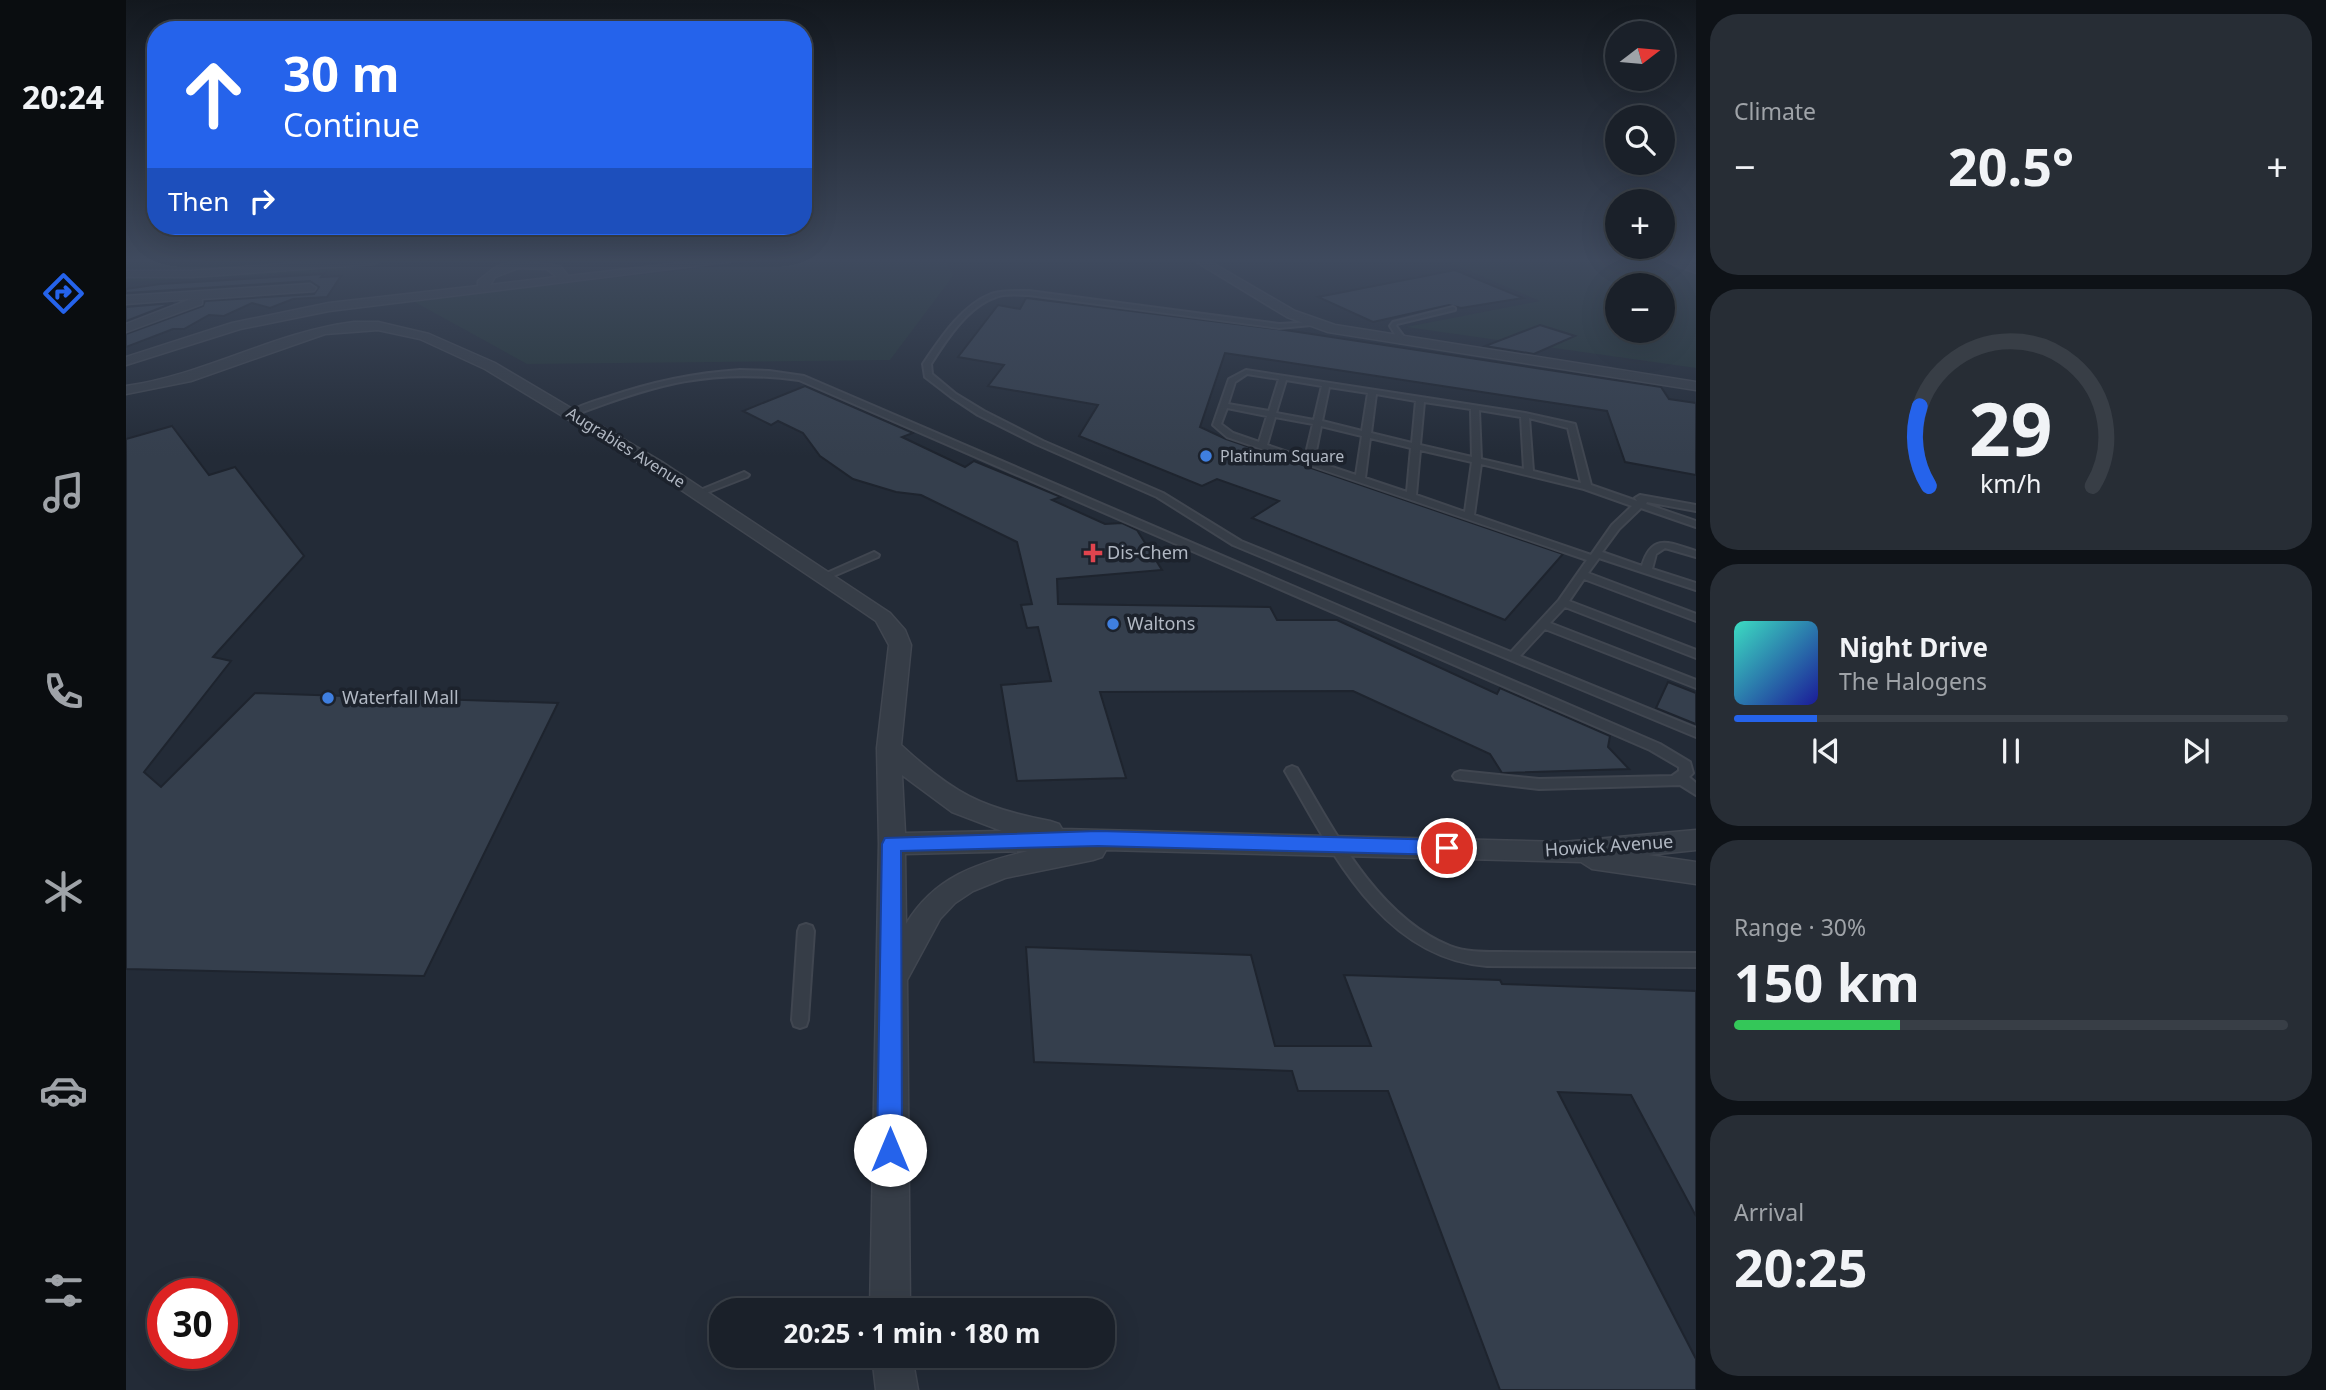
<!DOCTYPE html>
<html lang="en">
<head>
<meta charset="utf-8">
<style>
	body { margin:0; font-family:"Noto Sans",sans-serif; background:#272d35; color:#f1f3f6; height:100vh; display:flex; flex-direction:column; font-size:26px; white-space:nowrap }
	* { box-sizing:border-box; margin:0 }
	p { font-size:23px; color:#9fa3a8 }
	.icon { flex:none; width:38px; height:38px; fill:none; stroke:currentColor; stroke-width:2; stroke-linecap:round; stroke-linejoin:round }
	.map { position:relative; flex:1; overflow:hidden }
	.drawer { display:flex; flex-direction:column; gap:14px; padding:14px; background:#0e1217; width:630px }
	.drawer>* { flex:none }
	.banner { position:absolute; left:21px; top:21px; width:665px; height:214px; border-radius:28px; box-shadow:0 7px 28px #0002,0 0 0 2px #383e46; background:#2563eb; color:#fff; overflow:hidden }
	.needle { width:46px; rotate:74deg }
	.controls { position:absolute; left:1479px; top:21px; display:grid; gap:14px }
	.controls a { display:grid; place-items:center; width:70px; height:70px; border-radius:50%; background:#1a2029; box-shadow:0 7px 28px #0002,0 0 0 2px #383e46; font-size:35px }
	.speed { position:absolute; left:21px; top:1278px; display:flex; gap:14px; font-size:35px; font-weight:700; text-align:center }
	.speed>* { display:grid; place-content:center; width:91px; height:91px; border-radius:50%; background:#1a2029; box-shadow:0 7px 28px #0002,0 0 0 2px #383e46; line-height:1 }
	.speed .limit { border:10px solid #d22; background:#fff; color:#111 }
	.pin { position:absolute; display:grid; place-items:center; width:60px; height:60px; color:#fff; margin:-30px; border:4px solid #fff; border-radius:50%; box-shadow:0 2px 7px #0007 }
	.me { position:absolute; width:77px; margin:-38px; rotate:0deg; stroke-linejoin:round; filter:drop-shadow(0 0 5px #0008) }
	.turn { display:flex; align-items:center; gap:24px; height:147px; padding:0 21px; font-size:32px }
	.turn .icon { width:91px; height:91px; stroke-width:2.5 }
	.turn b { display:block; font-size:49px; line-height:60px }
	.then { display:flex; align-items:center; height:66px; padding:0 21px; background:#0003; gap:14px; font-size:26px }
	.big { font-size:52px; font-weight:700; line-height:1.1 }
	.drawer .tile { flex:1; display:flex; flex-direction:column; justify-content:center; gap:10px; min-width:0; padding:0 24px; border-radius:28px; background:#272d35 }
	.drawer .dial { align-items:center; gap:0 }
	.dial svg { height:182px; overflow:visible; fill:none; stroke:#383e46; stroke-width:7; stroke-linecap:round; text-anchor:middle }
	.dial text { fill:#f1f3f6; stroke:none }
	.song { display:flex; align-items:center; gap:21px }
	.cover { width:84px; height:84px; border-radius:10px; background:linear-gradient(135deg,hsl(170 70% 55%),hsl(240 70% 35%)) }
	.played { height:7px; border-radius:4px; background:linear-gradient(90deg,#2563eb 15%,#383e46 15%) }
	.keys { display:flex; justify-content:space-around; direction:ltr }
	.heat { display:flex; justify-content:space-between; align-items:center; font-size:38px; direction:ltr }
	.charge { height:10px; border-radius:5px; background:linear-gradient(90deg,#34c759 30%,#383e46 0) }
	.trip { position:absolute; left:583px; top:1298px; width:406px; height:70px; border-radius:28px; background:#1a2029; box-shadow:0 7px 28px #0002,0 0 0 2px #383e46; font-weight:700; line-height:70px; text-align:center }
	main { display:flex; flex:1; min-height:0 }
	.tabs { display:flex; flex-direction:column; width:126px; justify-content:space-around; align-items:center; background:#0a0d10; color:#9fa3a8 }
	.tabs .icon { width:49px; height:49px }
	.tabs .on { color:#2563eb }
	.tabs b { font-size:32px; color:#f1f3f6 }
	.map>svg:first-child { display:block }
</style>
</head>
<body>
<main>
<nav class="tabs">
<b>20:24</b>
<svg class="icon on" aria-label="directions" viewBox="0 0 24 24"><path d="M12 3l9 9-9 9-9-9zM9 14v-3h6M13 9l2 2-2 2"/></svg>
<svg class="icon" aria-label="music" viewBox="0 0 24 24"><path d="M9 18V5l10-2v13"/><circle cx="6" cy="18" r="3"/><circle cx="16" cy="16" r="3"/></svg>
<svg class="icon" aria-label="phone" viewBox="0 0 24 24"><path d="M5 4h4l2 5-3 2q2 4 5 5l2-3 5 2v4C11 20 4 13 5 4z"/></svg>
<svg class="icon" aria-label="climate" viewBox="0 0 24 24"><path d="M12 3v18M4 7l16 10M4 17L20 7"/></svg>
<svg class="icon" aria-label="car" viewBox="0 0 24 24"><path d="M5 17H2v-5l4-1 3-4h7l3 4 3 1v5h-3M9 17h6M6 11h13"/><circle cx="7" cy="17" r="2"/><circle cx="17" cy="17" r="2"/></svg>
<svg class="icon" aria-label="filters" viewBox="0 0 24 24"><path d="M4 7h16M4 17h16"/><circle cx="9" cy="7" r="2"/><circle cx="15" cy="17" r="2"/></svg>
</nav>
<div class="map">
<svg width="1570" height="1390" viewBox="0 0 1570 1390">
	<rect width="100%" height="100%" fill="#232b37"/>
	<g fill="#253538" fill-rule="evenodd">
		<path d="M 0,261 L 214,261 L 229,270 L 0,282 Z"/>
		<path d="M 643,261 L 820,261 L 827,276 L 764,360 L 401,364 L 285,300 Z"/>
		<path d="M 1320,261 L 1536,261 L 1570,273 L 1570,368 L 1280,327 L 1414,301 ZM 1491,285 L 1536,285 L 1536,331 L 1491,331 Z"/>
	</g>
	<g fill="#353f4d" stroke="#1e242e" stroke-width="2">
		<path d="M 1329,270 L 1397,298 L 1335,308 L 1323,305 L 1247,322 L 1192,297 Z"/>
		<path d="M 198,274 L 195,277 L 215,276 L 201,297 L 167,299 L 144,308 L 126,303 L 98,316 L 83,315 L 58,329 L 47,329 L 0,347 L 0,334 L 77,306 L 79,301 L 188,294 L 193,287 L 184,281 L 0,293 L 0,289 L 34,284 Z"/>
		<path d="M 900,298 L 1159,330 L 1535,387 L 1543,399 L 1570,403 L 1570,475 L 1499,462 L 1481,411 L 1099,353 L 1074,427 L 1100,439 L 1437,554 L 1379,620 L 1126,518 L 1153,501 L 1091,479 L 1076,486 L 953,436 L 972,405 L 862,386 L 878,365 L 832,357 L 872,305 L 894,309 Z"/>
		<path d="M 47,303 L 0,321 L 0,307 Z"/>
		<path d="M 1414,325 L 1449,336 L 1408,354 L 1359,346 Z"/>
		<path d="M 679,386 L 787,433 L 776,437 L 839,467 L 848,461 L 935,497 L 926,500 L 979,524 L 996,523 L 1011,530 L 1036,570 L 931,579 L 932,604 L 1144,607 L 1151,620 L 1211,620 L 1371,694 L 1374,688 L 1484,736 L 1482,747 L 1503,769 L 1376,773 L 1364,754 L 1227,691 L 974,692 L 1000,778 L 891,781 L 875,685 L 925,681 L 912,627 L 901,628 L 895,605 L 906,604 L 891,542 L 795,495 L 770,492 L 727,479 L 694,456 L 677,433 L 652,421 L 645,425 L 617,411 Z"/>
		<path d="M 46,426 L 83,475 L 109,467 L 178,556 L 87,657 L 105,661 L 18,772 L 35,787 L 129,693 L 432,703 L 298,976 L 0,969 L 0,439 Z"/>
		<path d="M 1542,682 L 1570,693 L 1570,724 L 1530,708 Z"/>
		<path d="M 900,947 L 1125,955 L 1149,1046 L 1245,1046 L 1218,975 L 1374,980 L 1376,984 L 1570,991 L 1570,1216 L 1505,1095 L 1432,1092 L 1570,1359 L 1570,1390 L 1374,1390 L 1262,1091 L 1172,1091 L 1166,1071 L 908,1062 Z"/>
	</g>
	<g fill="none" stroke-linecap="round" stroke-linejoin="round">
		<g stroke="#404650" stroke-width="4">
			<g id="service">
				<path d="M 903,291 L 1153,324 L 1188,322 L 1189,323 L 1186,325 L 1153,328 L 903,295 C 892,295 880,293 870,297 C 842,306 820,340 805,364 L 806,374 L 830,394 L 858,411 L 917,441 L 1037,493 L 1115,541 L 1385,652 L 1433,600 L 1461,560 L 1101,437 L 1087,425 L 1103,379 L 1120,370 L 1399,413 L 1449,424 L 1465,485 L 1511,501 L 1509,498 L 1514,495 L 1570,505 L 1570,511 L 1521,502 L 1520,504 L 1570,521 L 1570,527 L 1515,508 L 1493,529 L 1476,552 L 1516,566 C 1526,532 1544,543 1570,551 L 1570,557 L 1539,548 L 1530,554 L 1526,569 L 1570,583 L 1570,590 L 1473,558 L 1462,573 L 1570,614 L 1570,621 L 1458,579 L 1443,601 L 1570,650 L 1570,658 L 1439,607 L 1424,623 L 1570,680 L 1570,688 L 1419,629 L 1394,656 L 1570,728 L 1570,737 L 1107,545 L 1031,497 L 910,444 L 852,415 L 825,397 L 799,377 L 797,364 C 814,339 836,305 865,294 C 877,290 890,291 903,291 ZM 1121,374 L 1153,379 L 1143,411 L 1102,404 L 1109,382 ZM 1160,380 L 1196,386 L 1188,420 L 1150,413 ZM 1203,387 L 1242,393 L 1236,431 L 1196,421 ZM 1250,394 L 1290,401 L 1286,443 L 1245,433 ZM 1298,402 L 1345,409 L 1346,457 L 1294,445 ZM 1101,408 L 1141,416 L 1133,442 L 1107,433 L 1095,424 ZM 1353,410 L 1395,417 L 1398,469 L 1355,459 ZM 1149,417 L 1187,424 L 1179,458 L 1141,445 ZM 1403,418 L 1442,428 L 1455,483 L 1407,471 ZM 1195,426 L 1236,436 L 1230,475 L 1188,461 ZM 1244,438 L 1285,448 L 1281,492 L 1239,478 ZM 1294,450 L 1346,462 L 1339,512 L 1290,495 ZM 1355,464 L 1458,489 L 1506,506 L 1486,525 L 1465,555 L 1348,515 Z"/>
				<path d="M 1327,307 L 1329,308 L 1329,310 L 1271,324 L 1270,326 L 1281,341 L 1280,343 L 1274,343 L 1264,326 L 1267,322 Z"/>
				<path d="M 614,370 L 643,371 L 678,376 L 1534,744 L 1564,762 L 1567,773 L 1563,777 L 1570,783 L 1570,795 L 1554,785 L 1413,789 L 1329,779 L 1327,776 L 1329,773 L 1334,771 L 1413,779 L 1546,776 L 1553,771 L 1553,767 L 1524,750 L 673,380 C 585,368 530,384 449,415 L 442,413 C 453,405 469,401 482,397 C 525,382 568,373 614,370 Z"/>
				<path d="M 618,472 L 623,475 L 621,477 L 575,495 L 572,496 L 567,493 Z"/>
				<path d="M 748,552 L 753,555 L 752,557 L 703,578 L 695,578 L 694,576 Z"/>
				<path d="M 1166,766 L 1171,768 C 1208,831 1252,917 1324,946 C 1339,952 1356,952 1372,952 L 1570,953 L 1570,967 L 1361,966 C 1256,958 1206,852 1159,771 L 1161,768 Z"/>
				<path d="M 680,924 L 686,926 L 688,931 L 682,1020 L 680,1026 L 674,1028 L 668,1026 L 666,1020 L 672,931 L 674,926 Z"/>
			</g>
		</g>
		<g stroke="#404650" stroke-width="3">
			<g id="minor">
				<path d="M 196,261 L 253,261 L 248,264 L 66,277 L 0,277 L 0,271 L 66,271 Z"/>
				<path d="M 390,261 L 434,266 L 442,276 L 571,261 L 608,261 L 203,311 L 114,329 L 0,365 L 0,357 L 106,323 L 203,303 L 352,286 L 352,281 L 370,267 ZM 392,268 L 421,269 L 431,277 L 364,285 L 369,277 Z"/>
				<path d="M 1069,261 L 1083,261 L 1169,311 L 1209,325 L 1570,382 L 1570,390 L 1202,332 L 1161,317 Z"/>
				<path d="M 1539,261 L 1556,261 L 1570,266 L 1570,273 Z"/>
				<path d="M 184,284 L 190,288 L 188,291 L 76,299 L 76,304 L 0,332 L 0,324 L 65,299 L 0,304 L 0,296 Z"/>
				<path d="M 228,322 L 252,322 L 303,334 L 369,363 L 536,462 L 764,613 L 779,630 L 785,645 L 775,745 C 827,793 855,808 924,821 L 933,824 L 936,829 L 1437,842 L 1570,830 L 1570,850 L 1522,855 L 1570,862 L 1570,884 L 1466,869 L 1455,862 L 980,850 L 976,857 L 967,860 L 879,878 L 847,891 L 829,903 L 814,919 L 781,980 L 784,1311 L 744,1311 L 753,844 L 751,748 L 763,645 L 750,621 L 731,608 L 524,469 L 359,369 L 294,339 L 252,330 L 199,334 L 65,381 L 0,394 L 0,386 C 79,375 148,332 228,322 ZM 776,775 L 826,812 L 876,831 L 779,833 ZM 902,851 C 851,863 808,877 780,924 L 779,854 Z"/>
				<path d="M 746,1356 L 786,1356 L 792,1390 L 750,1390 Z"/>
			</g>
		</g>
		<use href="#service" fill="#363d47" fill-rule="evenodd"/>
		<use href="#minor" fill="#363d47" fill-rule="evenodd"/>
	</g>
	<linearGradient id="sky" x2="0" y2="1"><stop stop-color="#13181e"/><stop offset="0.57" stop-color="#3f4a5e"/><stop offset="1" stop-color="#3f4a5e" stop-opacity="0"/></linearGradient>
	<rect width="1570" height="456" fill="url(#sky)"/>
	<path fill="#2563eb" stroke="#184099" stroke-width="2" d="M 972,831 L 1321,840 L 1331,848 L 1321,855 L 972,846 L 775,851 L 776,1150 L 772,1159 L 764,1162 L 755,1159 L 751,1150 L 756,844 L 759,838 Z"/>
	<g fill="#3f7fe0" stroke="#1c222c" stroke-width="2.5">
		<circle cx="1080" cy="456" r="7"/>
		<circle cx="987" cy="624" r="7"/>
		<circle cx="202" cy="698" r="7"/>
	</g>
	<path fill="#e0444e" stroke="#1c222c" stroke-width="2.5" d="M963.5 542.5h7v7h7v7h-7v7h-7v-7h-7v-7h7z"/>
	<g text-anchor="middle" stroke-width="7" stroke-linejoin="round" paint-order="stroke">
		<g font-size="16" fill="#b1b8c3" stroke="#1c222c">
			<text transform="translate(500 447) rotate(32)" y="6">Augrabies Avenue</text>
		</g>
		<g font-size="16" fill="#b1b8c3" stroke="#1c222c" text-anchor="start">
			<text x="1094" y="462">Platinum Square</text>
		</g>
		<g font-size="18" fill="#b1b8c3" stroke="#1c222c" text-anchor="start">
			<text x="981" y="559">Dis-Chem</text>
			<text x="1001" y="630">Waltons</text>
			<text x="216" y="704">Waterfall Mall</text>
		</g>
		<g font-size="18" fill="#b1b8c3" stroke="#1c222c">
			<text transform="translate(1483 846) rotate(-4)" y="6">Howick Avenue</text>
		</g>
	</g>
</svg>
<div class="controls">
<a><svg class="needle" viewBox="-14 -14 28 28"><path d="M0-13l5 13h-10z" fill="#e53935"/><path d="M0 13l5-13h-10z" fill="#9fa3a8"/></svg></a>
<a><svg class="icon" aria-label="search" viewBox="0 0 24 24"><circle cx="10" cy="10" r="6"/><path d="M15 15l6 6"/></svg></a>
<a>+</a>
<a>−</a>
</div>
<div class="speed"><div class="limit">30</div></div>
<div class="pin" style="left:1321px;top:848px;background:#d93025"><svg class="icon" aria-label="arrive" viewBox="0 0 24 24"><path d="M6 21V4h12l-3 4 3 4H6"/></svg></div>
<svg class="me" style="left:764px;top:1150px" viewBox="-20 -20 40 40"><circle r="19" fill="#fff"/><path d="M0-13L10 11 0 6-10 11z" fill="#2563eb"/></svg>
<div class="trip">20:25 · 1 min · 180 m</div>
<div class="banner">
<div class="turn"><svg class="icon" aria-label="ahead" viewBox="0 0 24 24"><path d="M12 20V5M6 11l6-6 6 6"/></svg><div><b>30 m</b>Continue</div></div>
<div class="then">Then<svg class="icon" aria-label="right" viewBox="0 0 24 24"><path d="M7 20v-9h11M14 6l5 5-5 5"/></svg></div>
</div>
</div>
<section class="drawer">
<div class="tile"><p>Climate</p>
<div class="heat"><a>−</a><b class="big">20.5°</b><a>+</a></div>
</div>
<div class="tile dial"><svg viewBox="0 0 100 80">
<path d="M14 69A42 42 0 1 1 86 69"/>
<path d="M14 69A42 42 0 0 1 10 34" stroke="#2563eb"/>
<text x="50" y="56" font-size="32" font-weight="700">29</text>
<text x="50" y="72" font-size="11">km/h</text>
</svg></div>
<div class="tile">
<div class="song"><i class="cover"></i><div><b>Night Drive</b><p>The Halogens</p></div></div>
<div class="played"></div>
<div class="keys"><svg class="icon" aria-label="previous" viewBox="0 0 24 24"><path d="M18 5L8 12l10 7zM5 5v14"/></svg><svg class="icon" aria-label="pause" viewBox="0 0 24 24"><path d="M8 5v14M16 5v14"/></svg><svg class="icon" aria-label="next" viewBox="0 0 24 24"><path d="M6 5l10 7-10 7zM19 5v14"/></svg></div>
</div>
<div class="tile"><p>Range · 30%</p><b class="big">150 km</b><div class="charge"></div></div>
<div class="tile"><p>Arrival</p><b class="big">20:25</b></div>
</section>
</main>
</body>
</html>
